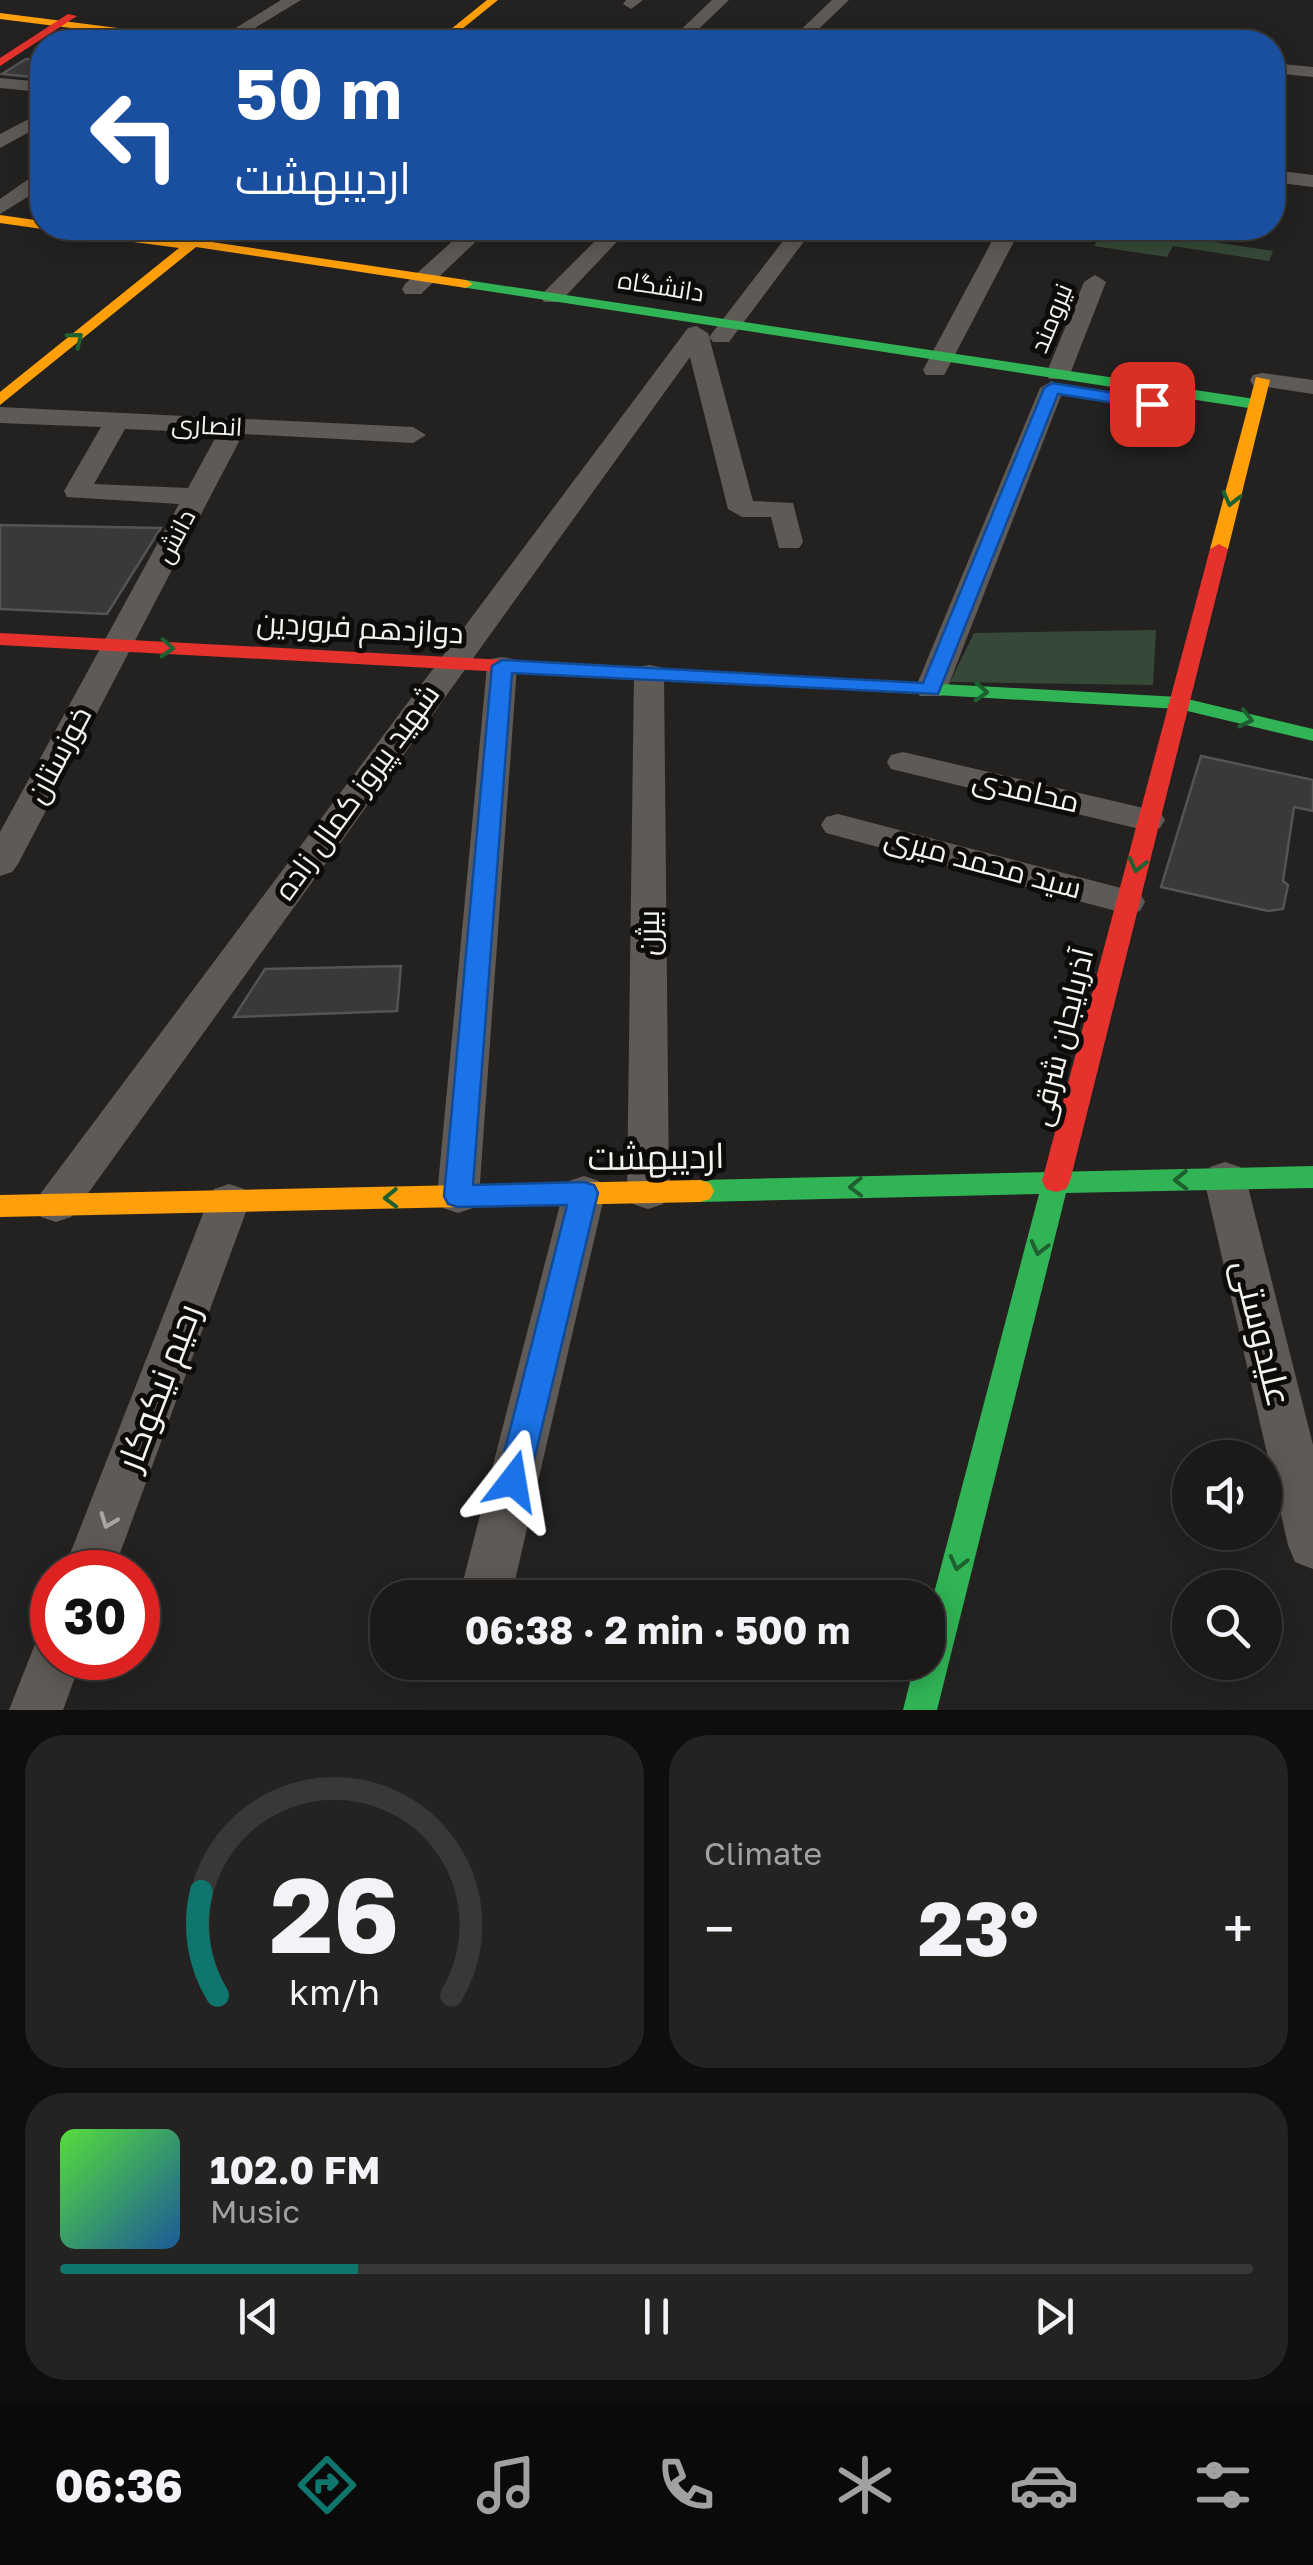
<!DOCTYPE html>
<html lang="en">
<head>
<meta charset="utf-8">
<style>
	body { margin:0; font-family:"Golos Text",Cairo,sans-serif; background:#242321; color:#f1f3f6; height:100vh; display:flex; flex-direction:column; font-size:38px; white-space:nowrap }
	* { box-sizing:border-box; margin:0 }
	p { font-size:32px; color:#a0a1a2 }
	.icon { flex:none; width:55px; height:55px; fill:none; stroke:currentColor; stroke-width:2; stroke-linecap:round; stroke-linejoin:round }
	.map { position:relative; height:1710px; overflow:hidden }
	.sheet { display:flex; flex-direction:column; gap:25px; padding:25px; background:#0f0e0d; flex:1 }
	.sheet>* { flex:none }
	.hud { position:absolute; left:30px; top:30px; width:1255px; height:210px; border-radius:40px; box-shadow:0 5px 25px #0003,0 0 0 2px #393837; background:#1a4fa0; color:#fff; overflow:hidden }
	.fabs { position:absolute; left:1172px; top:1440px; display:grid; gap:20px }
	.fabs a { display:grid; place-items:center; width:110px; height:110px; border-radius:50%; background:#1b1a18; box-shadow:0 5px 25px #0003,0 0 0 2px #393837; font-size:50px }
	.speed { position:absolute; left:30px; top:1550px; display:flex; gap:20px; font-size:50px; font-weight:700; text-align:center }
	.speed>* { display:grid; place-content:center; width:130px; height:130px; border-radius:50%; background:#1b1a18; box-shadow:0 5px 25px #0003,0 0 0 2px #393837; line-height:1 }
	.speed .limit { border:15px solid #d22; background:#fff; color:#111 }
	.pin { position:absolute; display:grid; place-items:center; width:85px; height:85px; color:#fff; margin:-42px; border-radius:20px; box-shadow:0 5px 15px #0006 }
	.me { position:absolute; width:110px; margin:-55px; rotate:14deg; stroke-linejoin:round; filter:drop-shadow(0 0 8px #0008) }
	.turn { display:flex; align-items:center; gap:35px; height:210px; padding:0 40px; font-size:45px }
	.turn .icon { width:130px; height:130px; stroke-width:2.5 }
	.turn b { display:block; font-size:70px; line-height:85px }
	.big { font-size:75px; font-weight:700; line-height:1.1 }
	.sheet .card { flex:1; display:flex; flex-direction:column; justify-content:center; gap:15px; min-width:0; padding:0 35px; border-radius:40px; background:#242321 }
	.sheet .dial { align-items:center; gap:0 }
	.dial svg { height:260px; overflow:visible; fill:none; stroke:#393837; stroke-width:7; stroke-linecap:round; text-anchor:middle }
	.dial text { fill:#f1f3f6; stroke:none }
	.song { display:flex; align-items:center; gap:30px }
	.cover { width:120px; height:120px; border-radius:15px; background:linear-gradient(135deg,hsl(110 70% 55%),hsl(210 70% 35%)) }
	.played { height:10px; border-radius:5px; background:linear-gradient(90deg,#0f766e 25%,#393837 25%) }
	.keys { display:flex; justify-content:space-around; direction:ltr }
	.heat { display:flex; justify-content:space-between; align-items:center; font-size:55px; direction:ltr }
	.sheet .tiles { flex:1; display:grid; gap:25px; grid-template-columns:1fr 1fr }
	.card:last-child { grid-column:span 2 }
	.trip { position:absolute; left:370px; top:1580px; width:575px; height:100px; border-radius:40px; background:#1b1a18; box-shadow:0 5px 25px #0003,0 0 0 2px #393837; font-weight:700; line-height:100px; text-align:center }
	.menu { display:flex; height:160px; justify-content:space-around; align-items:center; background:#0b0a0a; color:#a0a1a2 }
	.menu .icon { width:70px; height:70px }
	.menu .on { color:#0f766e }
	.menu b { font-size:45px; color:#f1f3f6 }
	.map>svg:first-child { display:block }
</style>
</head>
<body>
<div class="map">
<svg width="1313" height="1710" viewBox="0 0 1313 1710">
	<rect width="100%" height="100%" fill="#242220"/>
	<g fill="#364938">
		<path d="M 1105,228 L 1157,228 L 1155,233 L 1273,251 L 1269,261 L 1173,246 L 1167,257 L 1094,246 Z"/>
		<path d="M 1156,630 L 1153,685 L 950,682 L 974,633 Z"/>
	</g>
	<g fill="#3a3838" stroke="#555353" stroke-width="2.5">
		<path d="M 26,59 L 42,60 L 42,78 L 2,74 Z"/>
		<path d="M 0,525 L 161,528 L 107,614 L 0,609 Z"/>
		<path d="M 1201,756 L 1313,780 L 1313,811 L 1294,807 L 1283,881 L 1288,885 L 1283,909 L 1268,911 L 1161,887 Z"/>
		<path d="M 401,966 L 397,1011 L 234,1017 L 265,969 Z"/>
	</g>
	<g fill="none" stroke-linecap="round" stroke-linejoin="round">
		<g fill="#605a56" fill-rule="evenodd">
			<path d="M 281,0 L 301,0 L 232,42 L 213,42 Z"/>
			<path d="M 626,0 L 643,0 L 631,9 L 623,4 Z"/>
			<path d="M 712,0 L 729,0 L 685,42 L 668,42 Z"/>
			<path d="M 832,0 L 849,0 L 805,42 L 788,42 Z"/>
			<path d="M 950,29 L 964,33 L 957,42 L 941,42 Z"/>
			<path d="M 1272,63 L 1313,67 L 1313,77 L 1272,73 Z"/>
			<path d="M 0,78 L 42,82 L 42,92 L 0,88 Z"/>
			<path d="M 42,112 L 42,125 L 0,148 L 0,134 Z"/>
			<path d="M 1272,170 L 1313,175 L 1313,187 L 1272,182 Z"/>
			<path d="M 42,176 L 42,188 L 0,214 L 0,199 L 30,178 Z"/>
			<path d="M 467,228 L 490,228 L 421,294 L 405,294 L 402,289 L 405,284 Z"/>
			<path d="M 608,228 L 630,228 L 560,302 L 544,302 L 541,297 L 544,292 Z"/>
			<path d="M 793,228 L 814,228 L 729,342 L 713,342 L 709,337 L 713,332 Z"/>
			<path d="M 999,228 L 1021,228 L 947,370 L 944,375 L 926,375 L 923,370 Z"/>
			<path d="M 1095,275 L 1106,282 L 1070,374 L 1067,379 L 1049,379 L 1046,374 L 1084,282 Z"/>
			<path d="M 696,326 L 708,333 L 753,501 L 793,503 L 803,542 L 799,548 L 779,548 L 771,517 L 742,517 L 728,509 L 690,357 L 71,1217 L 56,1222 L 41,1217 L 35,1205 L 41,1193 L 688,328 Z"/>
			<path d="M 1262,373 L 1313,380 L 1313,394 L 1253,385 L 1250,380 L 1253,375 Z"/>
			<path d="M 1052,381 L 1064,388 L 947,689 L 942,696 L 920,696 L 915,689 L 1040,388 Z"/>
			<path d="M 0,407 L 413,427 L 426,435 L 413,443 L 243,434 L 18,864 L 12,872 L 0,876 L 0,832 L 179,504 L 67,497 L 64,491 L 101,427 L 0,423 ZM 125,429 L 218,433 L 188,488 L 94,484 Z"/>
			<path d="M 502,657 L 513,659 L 517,666 L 479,1196 L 473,1208 L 458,1213 L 443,1208 L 437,1196 L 487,666 L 491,659 Z"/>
			<path d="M 649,665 L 660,667 L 664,674 L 669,1192 L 663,1204 L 648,1209 L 633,1204 L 627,1192 L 634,674 L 638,667 Z"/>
			<path d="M 903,752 L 1148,809 L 1160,812 L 1165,820 L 1160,828 L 1148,831 L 891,769 L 887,762 L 891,755 Z"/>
			<path d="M 838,814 L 1140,893 L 1145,902 L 1140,911 L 1127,914 L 826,833 L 821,825 L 826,817 Z"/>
			<path d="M 1225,1162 L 1240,1167 L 1246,1179 L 1313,1445 L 1313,1569 L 1295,1562 L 1288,1545 L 1204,1179 L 1210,1167 Z"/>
			<path d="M 584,1176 L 599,1181 L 605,1193 L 513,1589 L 509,1598 L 465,1598 L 461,1589 L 563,1193 L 569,1181 Z"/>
			<path d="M 229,1184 L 244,1189 L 250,1201 L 113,1572 L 63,1572 L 208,1201 L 214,1189 Z"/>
			<path d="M 52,1633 L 52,1658 L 82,1658 L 63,1710 L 9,1710 L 37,1639 Z"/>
		</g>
		<g fill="#30b455" fill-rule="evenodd">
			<path d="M 466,280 L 1255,399 L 1263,404 L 1255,409 L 461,287 L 459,284 Z"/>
			<path d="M 561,663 L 1179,697 L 1313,729 L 1313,741 L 1179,709 L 554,673 L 551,669 Z"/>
			<path d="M 1313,1166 L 1313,1188 L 1066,1193 L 937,1710 L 903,1710 L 915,1662 L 928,1662 L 928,1616 L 1039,1194 L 700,1202 L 690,1199 L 686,1191 L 690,1183 L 700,1180 Z"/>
		</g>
		<g fill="#ff9f0a" fill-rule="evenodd">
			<path d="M 487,0 L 498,0 L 446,42 L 435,42 Z"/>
			<path d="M 0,13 L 204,39 L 209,42 L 182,42 L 0,19 Z"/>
			<path d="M 0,215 L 42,221 L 42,228 L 47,228 L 42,229 L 0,223 Z"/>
			<path d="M 51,228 C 92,225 132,240 173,240 C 192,240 200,228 218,228 L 205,241 L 466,280 L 473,284 L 466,288 L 196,247 L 0,405 L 0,392 L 179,248 L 58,232 Z"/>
			<path d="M 1256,377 L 1270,380 L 1228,549 L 1219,554 L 1210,549 Z"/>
			<path d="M 700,1180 L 710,1183 L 714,1191 L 710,1199 L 700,1202 L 0,1217 L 0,1195 Z"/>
		</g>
		<g fill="#e5322d" fill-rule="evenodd">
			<path d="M 68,14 L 77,16 L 0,66 L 0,58 Z"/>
			<path d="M 1219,544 L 1228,549 L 1070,1181 L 1066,1189 L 1056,1192 L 1046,1189 L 1042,1181 L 1210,549 Z"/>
			<path d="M 0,633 L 561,663 L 571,669 L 561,675 L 0,645 Z"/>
		</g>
	</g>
	<defs><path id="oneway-chevron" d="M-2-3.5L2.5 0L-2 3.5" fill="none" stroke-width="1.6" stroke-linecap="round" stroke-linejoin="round" transform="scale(2.5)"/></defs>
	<g stroke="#1e6030">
		<use href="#oneway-chevron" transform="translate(76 339) rotate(-39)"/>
		<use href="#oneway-chevron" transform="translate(1231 499) rotate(104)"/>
		<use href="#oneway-chevron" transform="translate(167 648) rotate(3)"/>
		<use href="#oneway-chevron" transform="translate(981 692) rotate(3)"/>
		<use href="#oneway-chevron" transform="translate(1246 719) rotate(13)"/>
		<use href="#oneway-chevron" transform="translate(1137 865) rotate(104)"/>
		<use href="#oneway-chevron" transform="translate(1181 1180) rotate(179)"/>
		<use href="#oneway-chevron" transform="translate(856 1187) rotate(179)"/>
		<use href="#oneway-chevron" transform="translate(391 1198) rotate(179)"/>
		<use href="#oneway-chevron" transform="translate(1039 1248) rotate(104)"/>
		<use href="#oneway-chevron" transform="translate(958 1563) rotate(104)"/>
	</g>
	<use stroke="#aaa6a3" href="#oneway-chevron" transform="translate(108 1521) rotate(111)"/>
	<path fill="#1a73e8" stroke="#114b97" stroke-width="2.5" d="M 1052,383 L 1152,399 L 1160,404 L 1152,409 L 1058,394 L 938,694 L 512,673 L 473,1185 L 584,1182 L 594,1185 L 598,1193 L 529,1481 L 524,1492 L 513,1496 L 502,1492 L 497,1481 L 567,1205 L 458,1207 L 448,1204 L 444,1196 L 492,666 L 502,660 L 923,683 L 1044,388 Z"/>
	<g text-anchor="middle" stroke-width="10" stroke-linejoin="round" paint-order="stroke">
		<g font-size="25" fill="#f4f3f0" stroke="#0d0c0b">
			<text transform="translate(661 286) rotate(9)" y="9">دانشگاه</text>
			<text transform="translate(1051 318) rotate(-68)" y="9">نیرومند</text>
			<text transform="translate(207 425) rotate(3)" y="9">انصاری</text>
			<text transform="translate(175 536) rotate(-62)" y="9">دانش</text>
		</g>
		<g font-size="30" fill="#f4f3f0" stroke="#0d0c0b">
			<text transform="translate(360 628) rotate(3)" y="10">دوازدهم فروردین</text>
			<text transform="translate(59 755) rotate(-62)" y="10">خوزستان</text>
			<text transform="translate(1026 791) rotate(13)" y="10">محامدی</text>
			<text transform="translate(357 792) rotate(-54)" y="10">شهید پیروز کمال زاده</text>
			<text transform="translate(983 863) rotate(15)" y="10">سید محمد میری</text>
			<text transform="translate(649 933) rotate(-90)" y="10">بیژن</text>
			<text transform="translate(1062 1037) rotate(-76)" y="10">آذربایجان شرقی</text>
		</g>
		<g font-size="35" fill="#f4f3f0" stroke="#0d0c0b">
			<text transform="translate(656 1157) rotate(-1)" y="12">اردیبهشت</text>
			<text transform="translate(1262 1333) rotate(76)" y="12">علیدوستی</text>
			<text transform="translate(159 1387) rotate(-69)" y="12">رحیم نیکوکار</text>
		</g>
	</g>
</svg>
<div class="fabs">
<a><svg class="icon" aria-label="sound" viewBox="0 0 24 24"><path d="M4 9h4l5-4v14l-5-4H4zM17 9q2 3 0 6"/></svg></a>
<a><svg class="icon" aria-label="search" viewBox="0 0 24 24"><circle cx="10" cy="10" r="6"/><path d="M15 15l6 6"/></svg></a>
</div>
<div class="speed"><div class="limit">30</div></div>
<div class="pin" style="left:1152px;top:404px;background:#d93025"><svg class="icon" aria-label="arrive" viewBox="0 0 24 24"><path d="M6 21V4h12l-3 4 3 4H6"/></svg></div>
<svg class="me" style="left:513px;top:1481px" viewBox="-20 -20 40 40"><path d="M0-17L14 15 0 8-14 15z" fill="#1a73e8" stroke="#fff" stroke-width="4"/></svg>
<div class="trip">06:38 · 2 min · 500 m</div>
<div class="hud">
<div class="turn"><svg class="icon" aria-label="left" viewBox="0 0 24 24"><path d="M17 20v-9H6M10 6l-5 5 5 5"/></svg><div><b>50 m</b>اردیبهشت</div></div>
</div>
</div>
<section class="sheet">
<div class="tiles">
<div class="card dial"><svg viewBox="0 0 100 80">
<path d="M14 69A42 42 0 1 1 86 69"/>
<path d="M14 69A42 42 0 0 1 9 37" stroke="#0f766e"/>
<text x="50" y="56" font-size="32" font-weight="700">26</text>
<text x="50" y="72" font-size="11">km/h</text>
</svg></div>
<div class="card"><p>Climate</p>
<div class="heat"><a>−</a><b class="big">23°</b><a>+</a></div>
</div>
<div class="card">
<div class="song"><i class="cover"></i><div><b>102.0 FM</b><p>Music</p></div></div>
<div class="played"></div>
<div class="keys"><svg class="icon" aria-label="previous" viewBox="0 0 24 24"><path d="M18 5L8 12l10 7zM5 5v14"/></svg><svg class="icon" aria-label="pause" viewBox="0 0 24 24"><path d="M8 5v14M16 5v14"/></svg><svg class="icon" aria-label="next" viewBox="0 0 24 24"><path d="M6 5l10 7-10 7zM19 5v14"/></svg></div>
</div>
</div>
</section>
<nav class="menu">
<b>06:36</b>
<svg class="icon on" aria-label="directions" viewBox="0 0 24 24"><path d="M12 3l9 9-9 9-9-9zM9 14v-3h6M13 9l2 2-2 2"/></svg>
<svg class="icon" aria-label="music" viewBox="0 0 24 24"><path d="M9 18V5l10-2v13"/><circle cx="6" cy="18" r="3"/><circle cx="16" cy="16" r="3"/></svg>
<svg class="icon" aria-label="phone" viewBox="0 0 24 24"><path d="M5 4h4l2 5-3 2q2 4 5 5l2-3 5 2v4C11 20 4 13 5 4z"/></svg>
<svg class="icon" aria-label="climate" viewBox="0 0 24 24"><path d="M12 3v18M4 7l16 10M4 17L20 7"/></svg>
<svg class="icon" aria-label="car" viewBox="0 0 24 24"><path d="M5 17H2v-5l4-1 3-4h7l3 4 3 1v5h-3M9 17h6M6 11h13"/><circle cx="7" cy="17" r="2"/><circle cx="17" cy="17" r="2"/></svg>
<svg class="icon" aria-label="filters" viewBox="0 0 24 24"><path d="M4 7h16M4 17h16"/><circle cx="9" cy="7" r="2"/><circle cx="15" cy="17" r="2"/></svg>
</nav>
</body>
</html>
